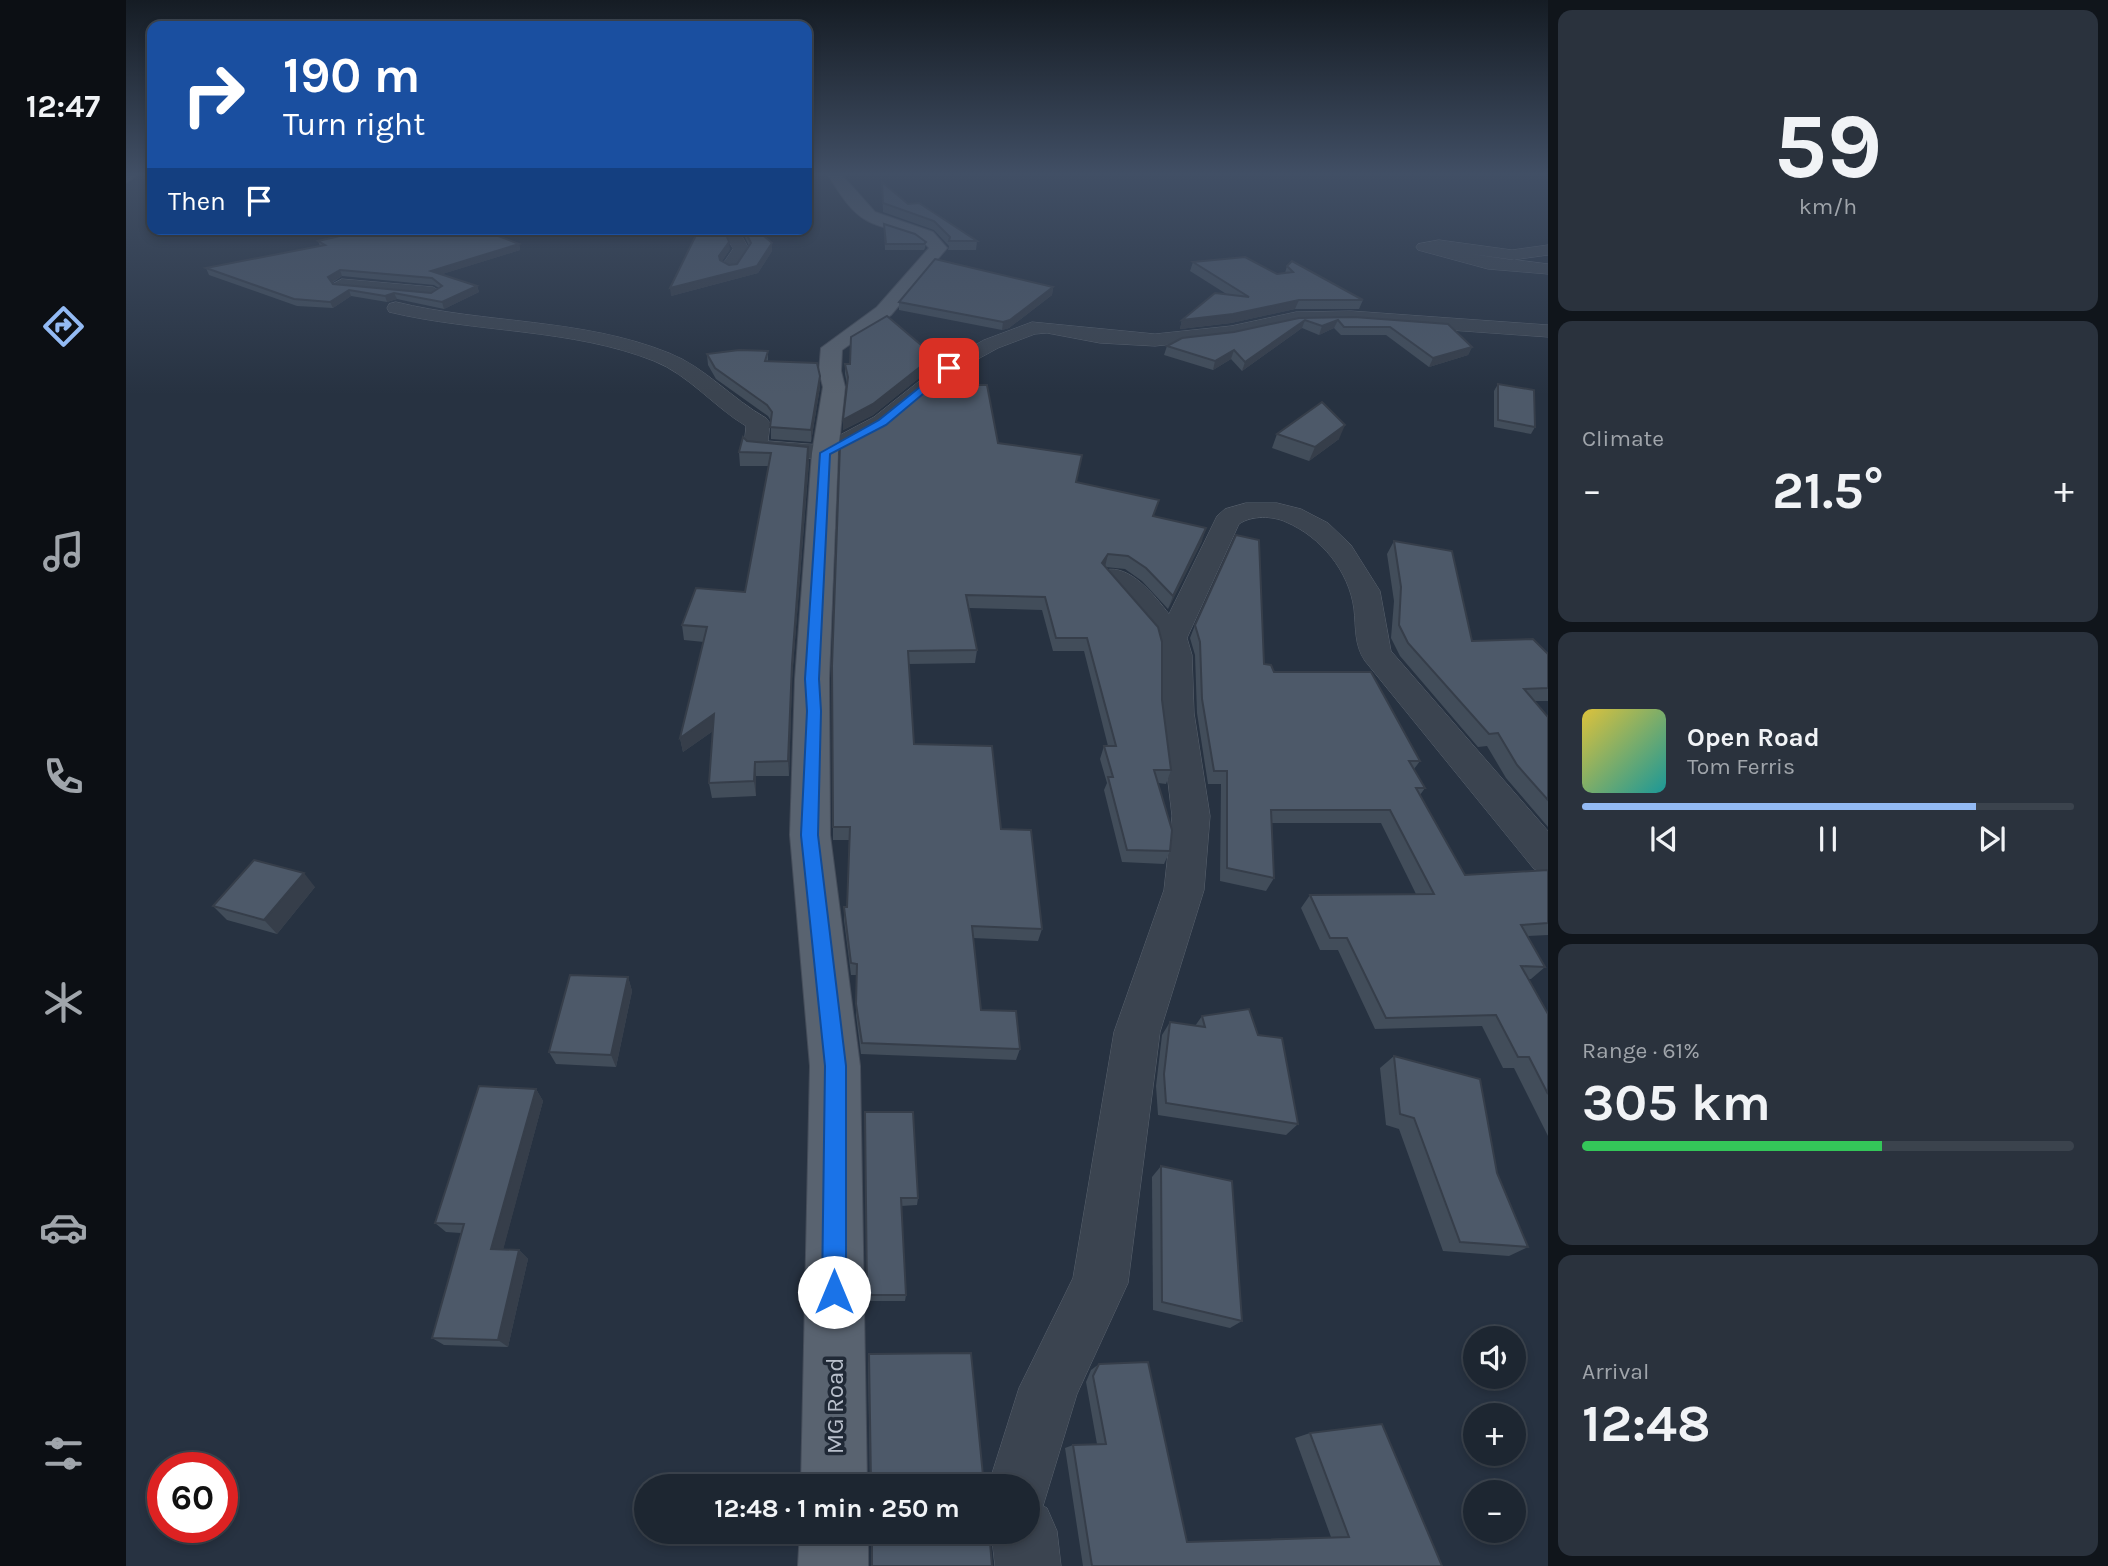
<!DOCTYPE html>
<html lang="en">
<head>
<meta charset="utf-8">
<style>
	body { margin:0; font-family:Karla,sans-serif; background:#2a323d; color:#f1f3f6; height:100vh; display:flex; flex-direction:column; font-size:26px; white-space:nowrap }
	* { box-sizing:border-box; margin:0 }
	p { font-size:23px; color:#a0a5ab }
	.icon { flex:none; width:38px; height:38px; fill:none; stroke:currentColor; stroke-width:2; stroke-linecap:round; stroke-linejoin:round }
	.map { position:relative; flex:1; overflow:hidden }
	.sheet { display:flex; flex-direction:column; gap:10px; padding:10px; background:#10151b; width:560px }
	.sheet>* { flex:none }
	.banner { position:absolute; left:21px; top:21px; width:665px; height:214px; border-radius:14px; box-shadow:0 4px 10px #0003,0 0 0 2px #3b434d; background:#1a4fa0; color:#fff; overflow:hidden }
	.controls { position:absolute; left:1337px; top:1326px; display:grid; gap:14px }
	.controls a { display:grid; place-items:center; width:63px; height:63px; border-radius:50%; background:#1d2631; box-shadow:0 4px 10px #0003,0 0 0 2px #3b434d; font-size:35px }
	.speed { position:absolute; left:21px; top:1452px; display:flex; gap:14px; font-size:35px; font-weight:700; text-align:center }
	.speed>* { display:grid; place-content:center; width:91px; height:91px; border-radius:50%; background:#1d2631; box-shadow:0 4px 10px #0003,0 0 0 2px #3b434d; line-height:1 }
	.speed .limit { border:10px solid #d22; background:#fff; color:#111 }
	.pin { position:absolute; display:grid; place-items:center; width:60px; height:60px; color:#fff; margin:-30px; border-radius:14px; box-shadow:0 4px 10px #0006 }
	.me { position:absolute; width:77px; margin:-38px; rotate:0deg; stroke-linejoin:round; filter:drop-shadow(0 0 5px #0008) }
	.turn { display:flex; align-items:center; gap:24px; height:147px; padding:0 21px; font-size:32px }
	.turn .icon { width:91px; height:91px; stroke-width:2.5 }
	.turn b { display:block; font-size:49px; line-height:60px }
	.then { display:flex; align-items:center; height:66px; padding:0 21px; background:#0003; gap:14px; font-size:26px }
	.big { font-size:52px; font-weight:700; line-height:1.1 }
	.sheet .tile { flex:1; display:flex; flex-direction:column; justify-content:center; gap:10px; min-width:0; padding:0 24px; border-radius:14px; background:#2a323d }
	.sheet .dial { align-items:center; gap:0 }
	.dial b { font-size:91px; line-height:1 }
	.song { display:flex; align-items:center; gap:21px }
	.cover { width:84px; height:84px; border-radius:10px; background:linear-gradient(135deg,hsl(50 70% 55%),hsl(180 70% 35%)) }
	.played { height:7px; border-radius:4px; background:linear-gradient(90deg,#93baf4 80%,#3b434d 80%) }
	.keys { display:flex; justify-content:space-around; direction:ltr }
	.heat { display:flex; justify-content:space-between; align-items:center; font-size:38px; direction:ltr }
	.charge { height:10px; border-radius:5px; background:linear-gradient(90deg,#34c759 61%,#3b434d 0) }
	.trip { position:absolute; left:508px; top:1474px; width:406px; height:70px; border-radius:35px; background:#1d2631; box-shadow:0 4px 10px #0003,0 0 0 2px #3b434d; font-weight:700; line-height:70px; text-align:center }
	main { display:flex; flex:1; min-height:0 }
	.tab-bar { display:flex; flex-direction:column; width:126px; justify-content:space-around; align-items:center; background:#0c0f14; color:#a0a5ab }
	.tab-bar .icon { width:49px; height:49px }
	.tab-bar .active { color:#93baf4 }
	.tab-bar b { font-size:32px; color:#f1f3f6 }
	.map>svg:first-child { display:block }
</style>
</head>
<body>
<main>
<nav class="tab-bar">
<b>12:47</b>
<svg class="icon active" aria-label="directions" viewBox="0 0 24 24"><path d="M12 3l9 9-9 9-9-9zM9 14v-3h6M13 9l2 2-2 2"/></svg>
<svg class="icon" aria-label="music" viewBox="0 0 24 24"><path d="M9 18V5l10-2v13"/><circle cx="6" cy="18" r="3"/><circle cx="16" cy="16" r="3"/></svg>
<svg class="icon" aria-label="phone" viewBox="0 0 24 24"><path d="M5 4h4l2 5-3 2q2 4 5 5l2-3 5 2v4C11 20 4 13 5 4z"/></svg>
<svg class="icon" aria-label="climate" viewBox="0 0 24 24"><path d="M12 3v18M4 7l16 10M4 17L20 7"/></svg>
<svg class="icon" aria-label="car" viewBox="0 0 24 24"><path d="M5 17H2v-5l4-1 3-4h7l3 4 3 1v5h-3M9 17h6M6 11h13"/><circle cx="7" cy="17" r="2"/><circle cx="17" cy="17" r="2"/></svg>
<svg class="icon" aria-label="filters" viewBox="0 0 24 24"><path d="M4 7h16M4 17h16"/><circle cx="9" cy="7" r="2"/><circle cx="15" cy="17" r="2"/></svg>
</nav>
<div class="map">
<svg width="1422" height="1566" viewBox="0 0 1422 1566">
	<rect width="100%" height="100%" fill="#273241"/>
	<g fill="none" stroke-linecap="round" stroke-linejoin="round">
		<g stroke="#59626e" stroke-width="1">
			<g id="street">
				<path d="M 596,229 L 612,229 L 623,249 L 611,269 L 605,270 L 596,265 L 607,249 Z"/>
				<path d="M 1313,240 L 1386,250 L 1422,245 L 1422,255 L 1386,260 L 1345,254 L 1422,264 L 1422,274 L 1362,269 L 1292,250 L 1290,247 L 1292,244 Z"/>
				<path d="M 216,279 L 307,287 L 316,292 L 307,297 L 210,288 L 207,284 Z"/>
				<path d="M 270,302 C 360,324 456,318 543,353 C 579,367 606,399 640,418 L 644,423 L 642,441 L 695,445 L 748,417 L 816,363 L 858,340 L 906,322 L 1029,334 L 1105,326 L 1170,312 L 1225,311 L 1422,325 L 1422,337 L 1225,323 L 1170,324 L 1105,338 L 1029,346 L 974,343 L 921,333 L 909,334 L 872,348 L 830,371 L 764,427 L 708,458 L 699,460 L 622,452 L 618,447 L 620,426 C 588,407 563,375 528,361 C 445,328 350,333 263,312 L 261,308 L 263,304 Z"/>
				<path d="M 1120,503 L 1151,503 L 1175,509 L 1202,523 L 1225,545 L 1254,591 L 1265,651 L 1422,831 L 1422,874 L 1408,869 L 1239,661 C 1228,645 1230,627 1228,609 C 1223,571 1195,537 1160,522 C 1147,516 1126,515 1113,524 L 1061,638 L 1066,655 L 1068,713 L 1084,816 L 1078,890 L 1034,1032 L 1002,1283 L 951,1394 L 917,1506 L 921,1508 L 931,1531 L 935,1566 L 869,1566 L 865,1531 L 901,1531 L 901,1486 L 862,1486 L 893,1388 L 947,1278 L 988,1032 L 1038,890 L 1046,816 L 1034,713 L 1034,655 L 1030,639 L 1014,618 L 975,576 L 979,570 C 1004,564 1028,595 1043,614 L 1091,516 L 1099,509 Z"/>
			</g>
		</g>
		<g stroke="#454d5a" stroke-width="2">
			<g id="primary">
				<path d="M 0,175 L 11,175 L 0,183 Z"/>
				<path d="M 702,175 L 716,175 L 749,212 L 807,232 L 821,248 L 765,315 L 716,350 L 715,371 L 719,387 L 712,453 L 703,679 L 704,835 L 734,1066 L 741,1486 L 675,1486 L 684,1066 L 664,835 L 669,679 L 686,453 L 697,387 L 693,371 L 695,348 L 751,307 L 803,248 C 788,229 762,232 742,221 C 724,212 713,192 702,175 Z"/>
				<path d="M 674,1531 L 742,1531 L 742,1566 L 672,1566 Z"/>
			</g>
		</g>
		<use href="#street" fill="#3b4450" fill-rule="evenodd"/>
		<use href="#primary" fill="#596370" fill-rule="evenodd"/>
	</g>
	<g fill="#424d5a" fill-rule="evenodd">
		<path d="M 756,182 L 782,204 L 851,241 L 850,250 L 822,250 L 823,246 L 808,230 L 757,212 Z"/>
		<path d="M 758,224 L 800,242 L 799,248 L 798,250 L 759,250 Z"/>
		<path d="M 615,229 L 630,229 L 646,243 L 646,251 L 632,273 L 545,296 L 604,249 L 596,261 L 603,265 L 611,264 L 623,246 Z"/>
		<path d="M 192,241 L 393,244 L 394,250 L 316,274 L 351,286 L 353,292 L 318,309 L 271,299 L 261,302 L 225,296 L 207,308 L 171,306 L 83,275 L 80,268 L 194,246 ZM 216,276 L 308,285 L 313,288 L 305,293 L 207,284 L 206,283 Z"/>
		<path d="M 1067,262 L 1151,274 L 1159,273 L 1161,266 L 1237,300 L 1233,309 L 1169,309 L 1105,323 L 1054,329 L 1056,320 L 1102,295 L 1064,271 Z"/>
		<path d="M 927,287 L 926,295 L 883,328 L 876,330 L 773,310 L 773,302 Z"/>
		<path d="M 1228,317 L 1346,347 L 1342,355 L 1303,367 L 1260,335 L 1215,335 L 1208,328 L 1193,335 L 1176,328 L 1116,371 L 1105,359 L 1087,370 L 1038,355 L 1041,346 L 1173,318 Z"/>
		<path d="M 642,351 L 642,361 L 694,387 L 685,442 L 645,439 L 645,421 L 642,416 L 590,379 L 582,365 L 581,354 Z"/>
		<path d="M 719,364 L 808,366 L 747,415 L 717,430 L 721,384 L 719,374 Z"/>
		<path d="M 1372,384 L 1409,427 L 1405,434 L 1368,427 L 1368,391 Z"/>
		<path d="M 1151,434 L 1213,439 L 1183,461 L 1146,448 Z"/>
		<path d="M 621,441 L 683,461 L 666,679 L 663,776 L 630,776 L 630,796 L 586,798 L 583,783 L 587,731 L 557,752 L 554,738 L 578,642 L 558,640 L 556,625 L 619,592 L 643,466 L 614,466 L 613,452 Z"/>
		<path d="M 872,443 L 950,482 L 1028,516 L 1076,541 L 1042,609 L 1016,581 L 999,569 L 979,567 L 1036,700 L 1045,770 L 1040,784 L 1032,783 L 1044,851 L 1038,864 L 996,862 L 978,790 L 981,783 L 974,759 L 978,746 L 982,746 L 958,651 L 927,651 L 916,610 L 843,608 L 851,650 L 849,663 L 783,664 L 788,744 L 875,829 L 916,929 L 912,941 L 847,938 L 855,1010 L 894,1049 L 890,1060 L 735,1054 L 730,1015 L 731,975 L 725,975 L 718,920 L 718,907 L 721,907 L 723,840 L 707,840 L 707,835 L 706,666 Z"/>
		<path d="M 1268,541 L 1346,641 L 1422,654 L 1422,701 L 1408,701 L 1422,717 L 1422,827 L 1380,778 L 1361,746 L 1352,747 L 1274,656 L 1265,638 L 1268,601 L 1261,554 Z"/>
		<path d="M 1069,625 L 1138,664 L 1148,672 L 1294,761 L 1288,769 L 1299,788 L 1294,795 L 1339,875 L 1422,870 L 1422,935 L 1402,936 L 1419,967 L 1405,979 L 1402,979 L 1422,1014 L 1422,1136 L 1388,1068 L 1377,1068 L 1356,1026 L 1249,1029 L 1212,950 L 1194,950 L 1175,908 L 1184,895 L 1290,894 L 1255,823 L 1145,823 L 1148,878 L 1140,891 L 1094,881 L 1095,784 L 1082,784 L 1071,713 L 1069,655 L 1064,638 Z"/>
		<path d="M 189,887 L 151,934 L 101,920 L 87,906 Z"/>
		<path d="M 502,977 L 506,991 L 490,1067 L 430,1064 L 423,1052 Z"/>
		<path d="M 1076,1016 L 1132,1035 L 1172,1124 L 1160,1135 L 1032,1115 L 1030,1086 L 1036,1035 L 1044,1022 L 1069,1026 Z"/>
		<path d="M 1268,1056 L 1371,1173 L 1402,1247 L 1383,1256 L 1317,1251 L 1273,1129 L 1260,1125 L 1254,1068 Z"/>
		<path d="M 410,1089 L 417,1101 L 377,1249 L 393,1250 L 402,1259 L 382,1347 L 318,1345 L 306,1338 L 335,1233 L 320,1232 L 309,1223 Z"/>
		<path d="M 739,1112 L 792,1198 L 791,1205 L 775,1206 L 780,1295 L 779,1301 L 741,1301 Z"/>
		<path d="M 1035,1166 L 1116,1321 L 1104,1328 L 1027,1310 L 1026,1177 Z"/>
		<path d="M 743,1354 L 858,1486 L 744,1482 L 742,1364 Z"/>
		<path d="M 973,1364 L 1061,1542 L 1205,1537 L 1169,1438 L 1184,1433 L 1316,1566 L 957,1566 L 939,1448 L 947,1445 L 971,1444 L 960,1382 L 965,1370 Z"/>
		<path d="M 745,1531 L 863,1531 L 745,1566 Z"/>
	</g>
	<g fill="#363e4a">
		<path d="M 603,242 L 604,249 L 594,264 L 593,256 Z"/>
		<path d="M 646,243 L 646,251 L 632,273 L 545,296 L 544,288 L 631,266 Z"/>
		<path d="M 393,244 L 394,250 L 307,277 L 305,271 Z"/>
		<path d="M 214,270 L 216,276 L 204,283 L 202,277 Z"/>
		<path d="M 351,286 L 353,292 L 318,309 L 316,302 Z"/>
		<path d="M 927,287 L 926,295 L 883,328 L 876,330 L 877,322 Z"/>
		<path d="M 223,290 L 225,296 L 207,308 L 204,302 Z"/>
		<path d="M 268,293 L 271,299 L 261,302 L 259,296 Z"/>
		<path d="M 1173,300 L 1169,309 L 1105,323 L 1054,329 L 1056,320 Z"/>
		<path d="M 1179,320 L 1176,328 L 1116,371 L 1119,362 Z"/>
		<path d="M 1212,320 L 1208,328 L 1193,335 L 1196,326 Z"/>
		<path d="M 1346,347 L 1342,355 L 1303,367 L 1307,358 Z"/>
		<path d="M 1108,350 L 1105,359 L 1087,370 L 1089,361 Z"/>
		<path d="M 808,356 L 808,366 L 747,415 L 717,430 L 717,420 Z"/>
		<path d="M 694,376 L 694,387 L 685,442 L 685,430 Z"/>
		<path d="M 1219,425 L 1213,439 L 1183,461 L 1189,447 Z"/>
		<path d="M 682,447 L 683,461 L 666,679 L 663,776 L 662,761 L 666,664 Z"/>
		<path d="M 1080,528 L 1076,541 L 1042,609 L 1047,596 Z"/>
		<path d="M 982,554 L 979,567 L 976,563 Z"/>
		<path d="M 588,714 L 590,729 L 557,752 L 554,738 Z"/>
		<path d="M 629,762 L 630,776 L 630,796 L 628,781 Z"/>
		<path d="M 178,873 L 189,887 L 151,934 L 138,920 Z"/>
		<path d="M 502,977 L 506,991 L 490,1067 L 485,1055 Z"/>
		<path d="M 410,1089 L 417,1101 L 375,1258 L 365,1249 Z"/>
		<path d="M 393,1250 L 402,1259 L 382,1347 L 372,1340 Z"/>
	</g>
	<g fill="#4d5969" stroke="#363e4a" stroke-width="2" fill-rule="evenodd">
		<path d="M 756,182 L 782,204 L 793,203 L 851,241 L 823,241 L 824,237 L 808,221 L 757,203 Z"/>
		<path d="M 758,224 L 789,234 L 800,242 L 798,244 L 760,244 Z"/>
		<path d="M 244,229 L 354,229 L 393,244 L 305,271 L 351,286 L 316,302 L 268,293 L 259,296 L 223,290 L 204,302 L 168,299 L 80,268 L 199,245 L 192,241 ZM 214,270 L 306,278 L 316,286 L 305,293 L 207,284 L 202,277 Z"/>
		<path d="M 573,229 L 598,229 L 603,242 L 593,256 L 594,260 L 603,265 L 611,264 L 625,243 L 618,229 L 630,229 L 646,243 L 631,266 L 544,288 Z"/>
		<path d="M 1119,257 L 1151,274 L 1167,272 L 1161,266 L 1166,261 L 1237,300 L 1173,300 L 1107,314 L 1056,320 L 1089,293 L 1123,297 L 1067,262 Z"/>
		<path d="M 809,259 L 927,287 L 884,320 L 877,322 L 773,302 Z"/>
		<path d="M 761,316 L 808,356 L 747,404 L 717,420 L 722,377 L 719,364 L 724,364 L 725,337 Z"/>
		<path d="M 1228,317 L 1322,324 L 1346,347 L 1307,358 L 1264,327 L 1218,327 L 1212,320 L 1196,326 L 1179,320 L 1119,362 L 1108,350 L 1089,361 L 1041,346 L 1056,338 L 1108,332 L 1173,318 Z"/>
		<path d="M 613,350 L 642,351 L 639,361 L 691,363 L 694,376 L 685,430 L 644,427 L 646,412 L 641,405 L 589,368 L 581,354 Z"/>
		<path d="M 825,369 L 844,385 L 861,385 L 872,443 L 956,455 L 950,482 L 1033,500 L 1027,516 L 1080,528 L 1047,596 L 1020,568 L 1002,556 L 982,554 L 976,563 L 1032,627 L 1036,642 L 1036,700 L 1045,770 L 1028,770 L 1046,830 L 1044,851 L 1001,850 L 982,777 L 987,777 L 978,746 L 990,746 L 961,638 L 930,638 L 919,597 L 840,595 L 851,650 L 782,651 L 788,744 L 866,746 L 875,829 L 905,830 L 916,929 L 846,926 L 855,1010 L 890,1011 L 894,1049 L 736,1043 L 730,1004 L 731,964 L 725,963 L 718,907 L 721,907 L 724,827 L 707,827 L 707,822 L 706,666 L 714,445 L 766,417 Z"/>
		<path d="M 1372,384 L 1408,390 L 1409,427 L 1372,420 Z"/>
		<path d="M 1196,402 L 1219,425 L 1189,447 L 1151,434 Z"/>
		<path d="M 617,437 L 621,441 L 682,447 L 666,664 L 662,761 L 629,762 L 628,781 L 583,783 L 588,714 L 554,738 L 581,627 L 556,625 L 570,588 L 619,592 L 645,453 L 613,452 Z"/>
		<path d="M 1110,535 L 1133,540 L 1138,664 L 1145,665 L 1148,672 L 1245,672 L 1294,761 L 1283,761 L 1299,788 L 1290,788 L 1339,875 L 1422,870 L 1422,923 L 1395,925 L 1419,967 L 1395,966 L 1422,1014 L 1422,1094 L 1403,1057 L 1392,1057 L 1370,1015 L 1260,1018 L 1221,938 L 1204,938 L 1184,895 L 1308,894 L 1264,810 L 1145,810 L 1148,878 L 1101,868 L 1101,771 L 1088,771 L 1076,699 L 1074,642 L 1069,625 Z"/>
		<path d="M 1268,541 L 1326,551 L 1346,641 L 1407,639 L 1422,654 L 1422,688 L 1398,689 L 1422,717 L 1422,800 L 1391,765 L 1372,733 L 1363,734 L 1282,643 L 1273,625 L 1275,587 Z"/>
		<path d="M 128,860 L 178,873 L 138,920 L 87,906 Z"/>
		<path d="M 444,975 L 502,977 L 485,1055 L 423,1052 Z"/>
		<path d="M 1123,1009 L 1132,1035 L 1156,1038 L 1172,1124 L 1040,1103 L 1038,1074 L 1044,1022 L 1079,1027 L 1076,1016 Z"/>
		<path d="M 1268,1056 L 1354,1079 L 1371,1173 L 1402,1247 L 1334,1242 L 1288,1118 L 1274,1114 Z"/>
		<path d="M 353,1086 L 410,1089 L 365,1249 L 393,1250 L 372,1340 L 306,1338 L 338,1224 L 309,1223 Z"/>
		<path d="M 739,1112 L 787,1112 L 792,1198 L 775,1198 L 780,1295 L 741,1295 Z"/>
		<path d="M 1035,1166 L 1106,1181 L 1116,1321 L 1036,1302 Z"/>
		<path d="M 845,1353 L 858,1486 L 737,1486 L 737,1485 L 745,1482 L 743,1354 Z"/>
		<path d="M 1022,1362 L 1061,1542 L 1223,1537 L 1184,1433 L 1256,1424 L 1316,1566 L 966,1566 L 947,1445 L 980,1444 L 967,1376 L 973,1364 Z"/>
		<path d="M 746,1531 L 863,1531 L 866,1566 L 746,1566 Z"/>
	</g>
	<linearGradient id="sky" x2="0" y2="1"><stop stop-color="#151c24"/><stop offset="0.44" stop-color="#414f65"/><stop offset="1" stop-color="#414f65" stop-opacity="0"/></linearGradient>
	<rect width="1422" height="395" fill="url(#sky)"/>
	<path fill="#1a73e8" stroke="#114b97" stroke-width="2" d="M 820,366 L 828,368 L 760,425 L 704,454 L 693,679 L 695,711 L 692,835 L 720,1066 L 720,1292 L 717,1301 L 708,1304 L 700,1301 L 696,1292 L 699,1066 L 675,835 L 681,711 L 679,679 L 694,453 L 753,420 Z"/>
	<g text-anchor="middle" stroke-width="7" stroke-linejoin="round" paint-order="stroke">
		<g font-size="24" fill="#b8bfcb" stroke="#202936">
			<text transform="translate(709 1406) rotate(-90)" y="8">MG Road</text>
		</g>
	</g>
</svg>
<div class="controls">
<a><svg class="icon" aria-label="sound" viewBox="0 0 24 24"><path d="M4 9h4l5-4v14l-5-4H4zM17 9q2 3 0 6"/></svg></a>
<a>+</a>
<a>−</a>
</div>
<div class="speed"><div class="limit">60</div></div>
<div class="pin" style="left:823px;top:368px;background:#d93025"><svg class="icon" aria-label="arrive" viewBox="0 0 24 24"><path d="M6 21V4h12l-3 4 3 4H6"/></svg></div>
<svg class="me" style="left:708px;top:1292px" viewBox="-20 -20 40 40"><circle r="19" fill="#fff"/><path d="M0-13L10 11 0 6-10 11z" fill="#1a73e8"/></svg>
<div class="trip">12:48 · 1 min · 250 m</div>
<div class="banner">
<div class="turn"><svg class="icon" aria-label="right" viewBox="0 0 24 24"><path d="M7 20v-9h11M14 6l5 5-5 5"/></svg><div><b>190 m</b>Turn right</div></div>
<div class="then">Then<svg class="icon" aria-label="arrive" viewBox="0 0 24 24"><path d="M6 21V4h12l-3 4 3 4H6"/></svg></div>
</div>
</div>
<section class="sheet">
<div class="tile dial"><b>59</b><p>km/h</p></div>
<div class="tile"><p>Climate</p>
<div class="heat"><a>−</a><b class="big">21.5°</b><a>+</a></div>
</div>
<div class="tile">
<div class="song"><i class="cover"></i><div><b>Open Road</b><p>Tom Ferris</p></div></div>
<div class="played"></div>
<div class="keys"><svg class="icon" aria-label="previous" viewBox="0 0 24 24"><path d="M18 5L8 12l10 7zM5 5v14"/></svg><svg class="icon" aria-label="pause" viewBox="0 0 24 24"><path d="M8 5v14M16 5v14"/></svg><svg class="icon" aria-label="next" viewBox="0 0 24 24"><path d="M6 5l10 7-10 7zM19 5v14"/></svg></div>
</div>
<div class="tile"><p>Range · 61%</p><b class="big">305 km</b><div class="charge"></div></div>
<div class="tile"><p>Arrival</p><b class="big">12:48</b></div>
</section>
</main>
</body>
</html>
